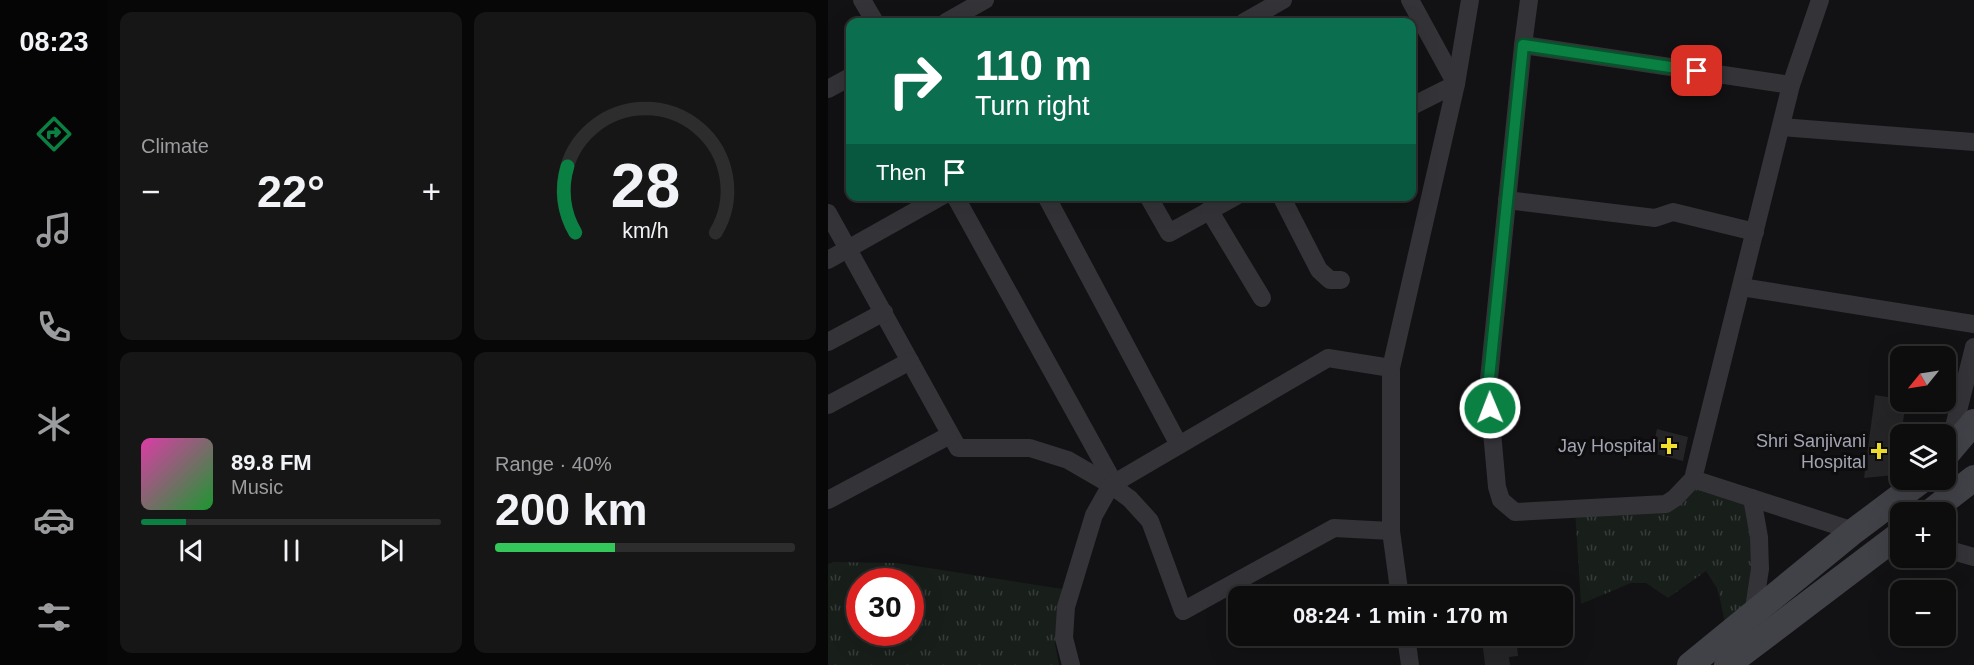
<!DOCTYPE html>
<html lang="en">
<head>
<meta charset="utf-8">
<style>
	body { margin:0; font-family:Helvetica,sans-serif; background:#171617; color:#f1f3f6; height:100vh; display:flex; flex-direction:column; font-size:22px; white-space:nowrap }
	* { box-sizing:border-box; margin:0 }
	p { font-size:20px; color:#9b9c9e }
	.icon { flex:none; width:33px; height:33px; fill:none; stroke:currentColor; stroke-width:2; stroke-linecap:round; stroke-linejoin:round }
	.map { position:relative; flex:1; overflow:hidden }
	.side { display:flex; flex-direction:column; gap:12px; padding:12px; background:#080708; width:720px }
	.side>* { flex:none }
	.hud { position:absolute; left:18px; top:18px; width:570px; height:183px; border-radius:12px; box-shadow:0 6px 24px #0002,0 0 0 2px #2e2d2e; background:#0b6e4f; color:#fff; overflow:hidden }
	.needle { width:39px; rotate:240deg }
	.tools { position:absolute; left:1062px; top:346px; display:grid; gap:12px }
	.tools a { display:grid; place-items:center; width:66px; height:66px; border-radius:12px; background:#0e0d0e; box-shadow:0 6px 24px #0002,0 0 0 2px #2e2d2e; font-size:30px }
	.speed { position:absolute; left:18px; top:568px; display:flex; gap:12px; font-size:30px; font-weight:700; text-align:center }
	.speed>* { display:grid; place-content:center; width:78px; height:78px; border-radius:50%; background:#0e0d0e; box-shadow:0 6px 24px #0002,0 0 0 2px #2e2d2e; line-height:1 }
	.speed .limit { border:9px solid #d22; background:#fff; color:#111 }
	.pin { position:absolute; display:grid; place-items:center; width:51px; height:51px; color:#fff; margin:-26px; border-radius:12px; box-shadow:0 3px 9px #0006 }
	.me { position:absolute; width:66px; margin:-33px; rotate:359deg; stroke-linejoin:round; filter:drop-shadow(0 0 4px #0008) }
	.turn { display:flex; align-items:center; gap:21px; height:126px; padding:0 30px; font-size:27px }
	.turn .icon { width:78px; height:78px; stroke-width:2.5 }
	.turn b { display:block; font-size:42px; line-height:51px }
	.then { display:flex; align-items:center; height:57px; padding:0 30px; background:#0003; gap:12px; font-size:22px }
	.big { font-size:45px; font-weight:800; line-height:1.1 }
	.side .card { flex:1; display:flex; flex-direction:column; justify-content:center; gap:9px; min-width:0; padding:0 21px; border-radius:12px; background:#171617 }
	.side .dial { align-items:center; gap:0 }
	.dial svg { height:156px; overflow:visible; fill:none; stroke:#2e2d2e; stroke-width:7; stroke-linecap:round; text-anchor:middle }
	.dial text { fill:#f1f3f6; stroke:none }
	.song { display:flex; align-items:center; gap:18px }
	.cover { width:72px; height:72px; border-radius:9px; background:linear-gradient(135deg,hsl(320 70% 55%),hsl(130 70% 35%)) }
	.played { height:6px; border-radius:3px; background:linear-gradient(90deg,#0b8043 15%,#2e2d2e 15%) }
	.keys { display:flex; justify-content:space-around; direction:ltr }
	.heat { display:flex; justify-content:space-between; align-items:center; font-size:33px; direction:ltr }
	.charge { height:9px; border-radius:4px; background:linear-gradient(90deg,#34c759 40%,#2e2d2e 0) }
	.side .tiles { flex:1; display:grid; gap:12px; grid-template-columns:repeat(2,1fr) }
	.trip { position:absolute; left:400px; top:586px; width:345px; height:60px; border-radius:12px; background:#0e0d0e; box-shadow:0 6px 24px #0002,0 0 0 2px #2e2d2e; font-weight:800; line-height:60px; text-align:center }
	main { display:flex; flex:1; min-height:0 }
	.tabs { display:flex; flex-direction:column; width:108px; justify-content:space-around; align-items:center; background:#060506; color:#9b9c9e }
	.tabs .icon { width:42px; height:42px }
	.tabs .on { color:#0b8043 }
	.tabs b { font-size:27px; color:#f1f3f6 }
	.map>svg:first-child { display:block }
</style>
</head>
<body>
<main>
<nav class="tabs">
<b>08:23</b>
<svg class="icon on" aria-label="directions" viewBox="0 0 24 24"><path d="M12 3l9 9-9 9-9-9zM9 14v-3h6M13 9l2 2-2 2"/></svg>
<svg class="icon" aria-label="music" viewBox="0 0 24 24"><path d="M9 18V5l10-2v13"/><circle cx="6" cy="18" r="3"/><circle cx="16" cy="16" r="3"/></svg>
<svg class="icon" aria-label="phone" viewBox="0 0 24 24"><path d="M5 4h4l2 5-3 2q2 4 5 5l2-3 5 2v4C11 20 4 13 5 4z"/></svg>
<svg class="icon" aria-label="climate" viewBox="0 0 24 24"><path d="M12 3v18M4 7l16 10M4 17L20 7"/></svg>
<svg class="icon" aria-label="car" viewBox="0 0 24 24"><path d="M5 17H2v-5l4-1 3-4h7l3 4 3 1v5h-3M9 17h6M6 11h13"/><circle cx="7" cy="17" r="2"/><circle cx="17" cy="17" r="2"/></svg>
<svg class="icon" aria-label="filters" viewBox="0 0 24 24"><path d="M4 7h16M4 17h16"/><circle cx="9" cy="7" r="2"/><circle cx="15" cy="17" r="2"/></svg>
</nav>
<section class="side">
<div class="tiles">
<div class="card"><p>Climate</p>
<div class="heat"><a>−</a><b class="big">22°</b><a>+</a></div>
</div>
<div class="card dial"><svg viewBox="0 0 100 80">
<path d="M14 69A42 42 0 1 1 86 69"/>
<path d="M14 69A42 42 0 0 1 10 35" stroke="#0b8043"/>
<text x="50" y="56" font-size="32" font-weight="700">28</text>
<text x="50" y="72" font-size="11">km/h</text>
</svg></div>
<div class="card">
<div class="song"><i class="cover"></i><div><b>89.8 FM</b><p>Music</p></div></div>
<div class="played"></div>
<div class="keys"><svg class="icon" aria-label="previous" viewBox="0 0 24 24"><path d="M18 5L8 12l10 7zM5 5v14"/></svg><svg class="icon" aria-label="pause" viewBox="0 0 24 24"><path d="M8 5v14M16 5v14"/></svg><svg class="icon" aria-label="next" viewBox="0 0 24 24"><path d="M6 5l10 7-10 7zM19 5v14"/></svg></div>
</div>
<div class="card"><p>Range · 40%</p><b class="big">200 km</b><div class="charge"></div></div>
</div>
</section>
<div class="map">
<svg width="1146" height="665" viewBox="0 0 1146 665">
	<defs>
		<pattern id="grass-tufts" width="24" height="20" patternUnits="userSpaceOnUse" patternTransform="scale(1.5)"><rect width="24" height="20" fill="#181e1a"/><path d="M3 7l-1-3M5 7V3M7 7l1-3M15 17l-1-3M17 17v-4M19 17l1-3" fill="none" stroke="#363c39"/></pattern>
	</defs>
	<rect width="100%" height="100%" fill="#121113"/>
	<g fill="url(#grass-tufts)" fill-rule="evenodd">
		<path d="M 865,482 L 922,500 L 926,607 L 898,628 L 890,590 L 878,571 L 840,598 L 818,583 L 803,583 L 753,604 L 747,511 L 839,507 Z"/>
		<path d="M 6,562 L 69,563 L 235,589 L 227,644 L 231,665 L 0,665 L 0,564 ZM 32,582 L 82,582 L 82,633 L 32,633 Z"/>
	</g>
	<g fill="#252427">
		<path d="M 1047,395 L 1072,399 L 1072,402 L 1078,402 L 1067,475 L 1036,478 Z"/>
		<path d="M 829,429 L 860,437 L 855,461 L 824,453 Z"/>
		<path d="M 662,636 L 688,636 L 690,656 L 681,657 L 682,665 L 657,665 L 655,648 L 664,646 Z"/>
	</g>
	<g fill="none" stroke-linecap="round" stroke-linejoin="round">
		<g stroke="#333338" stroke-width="18">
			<path d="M 34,0 L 47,22"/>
			<path d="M 582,0 L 628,84 L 584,106"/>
			<path d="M 701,0 L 695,45 L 660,388 L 669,487 L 673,500 L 687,512 L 838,504 L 847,498 L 865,479 L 963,85 L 992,0"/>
			<path d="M 118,22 L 157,0"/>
			<path d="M 416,22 L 455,0"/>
			<path d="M 695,45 L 963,85"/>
			<path d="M 0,89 L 22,77"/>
			<path d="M 953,127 L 1146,142"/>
			<path d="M 127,196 L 286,483"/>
			<path d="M 218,196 L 351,445"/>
			<path d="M 320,196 L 341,233 L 408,196"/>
			<path d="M 453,196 L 491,270 L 502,280 L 513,280"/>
			<path d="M 679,200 L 827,218 L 845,212 L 927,232"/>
			<path d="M 381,210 L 434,298"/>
			<path d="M 0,213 L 130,448 L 202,448 L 240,460 L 283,485 L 302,499 L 322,521 L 355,611 L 506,528 L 563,531"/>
			<path d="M 0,260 L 114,196"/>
			<path d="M 913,287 L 1146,324"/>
			<path d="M 0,342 L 56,312"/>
			<path d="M 0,405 L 82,361"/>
			<path d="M 1121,447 L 1146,347"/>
			<path d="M 865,479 L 1026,531"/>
			<path d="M 924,498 L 931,537 L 932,569 L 925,615"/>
			<path d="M 0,500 L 122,435"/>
			<path d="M 1118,549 L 1146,557"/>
			<path d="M 572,597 L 563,531 L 563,368 L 628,84 L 642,0"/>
			<path d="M 578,636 L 582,665"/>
			<path d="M 243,665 L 236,638 L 238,607 L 266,515 L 283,485 L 500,358 L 563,368"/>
		</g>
		<g stroke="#414148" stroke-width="26">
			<path d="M 1118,455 L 1146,422"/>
			<path d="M 1101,513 L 1146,478"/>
			<path d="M 862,665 L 1026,531 L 1094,480"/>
			<path d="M 899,665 L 1072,534"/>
		</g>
	</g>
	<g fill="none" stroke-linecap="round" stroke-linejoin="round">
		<g stroke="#07532c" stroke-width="15">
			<path id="route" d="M 662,408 L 660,388 L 695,45 L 869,71"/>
		</g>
		<use href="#route" stroke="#0b8043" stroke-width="10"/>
	</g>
	<g fill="#f1df2c" stroke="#0d0d0e" stroke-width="2">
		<path d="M838 437h6v6h6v6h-6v6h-6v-6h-6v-6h6z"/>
		<path d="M1048 442h6v6h6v6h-6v6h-6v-6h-6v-6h6z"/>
	</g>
	<g text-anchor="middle" stroke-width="6" stroke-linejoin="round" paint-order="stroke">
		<g font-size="18" fill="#a3a4b4" stroke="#0d0d0e" text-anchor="end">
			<text x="1038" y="447">Shri Sanjivani<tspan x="1038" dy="21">Hospital</tspan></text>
			<text x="828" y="452">Jay Hospital</text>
		</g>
	</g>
</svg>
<div class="tools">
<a><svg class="needle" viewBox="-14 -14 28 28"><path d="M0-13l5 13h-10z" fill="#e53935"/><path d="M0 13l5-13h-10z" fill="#9b9c9e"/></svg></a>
<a><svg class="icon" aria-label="layers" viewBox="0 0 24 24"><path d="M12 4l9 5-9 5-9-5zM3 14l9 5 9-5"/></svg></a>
<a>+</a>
<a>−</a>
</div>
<div class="speed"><div class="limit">30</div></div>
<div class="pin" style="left:869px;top:71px;background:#d93025"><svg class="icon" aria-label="arrive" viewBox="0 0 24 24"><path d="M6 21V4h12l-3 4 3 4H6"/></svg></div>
<svg class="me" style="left:662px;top:408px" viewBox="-20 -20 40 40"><circle r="17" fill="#0b8043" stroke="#fff" stroke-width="3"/><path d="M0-11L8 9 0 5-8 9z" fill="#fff"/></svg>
<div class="trip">08:24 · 1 min · 170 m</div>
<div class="hud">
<div class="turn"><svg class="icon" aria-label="right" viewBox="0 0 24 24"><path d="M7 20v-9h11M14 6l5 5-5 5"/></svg><div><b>110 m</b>Turn right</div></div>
<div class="then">Then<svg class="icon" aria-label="arrive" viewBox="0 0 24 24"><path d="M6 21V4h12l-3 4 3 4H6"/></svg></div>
</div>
</div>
</main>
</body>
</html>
